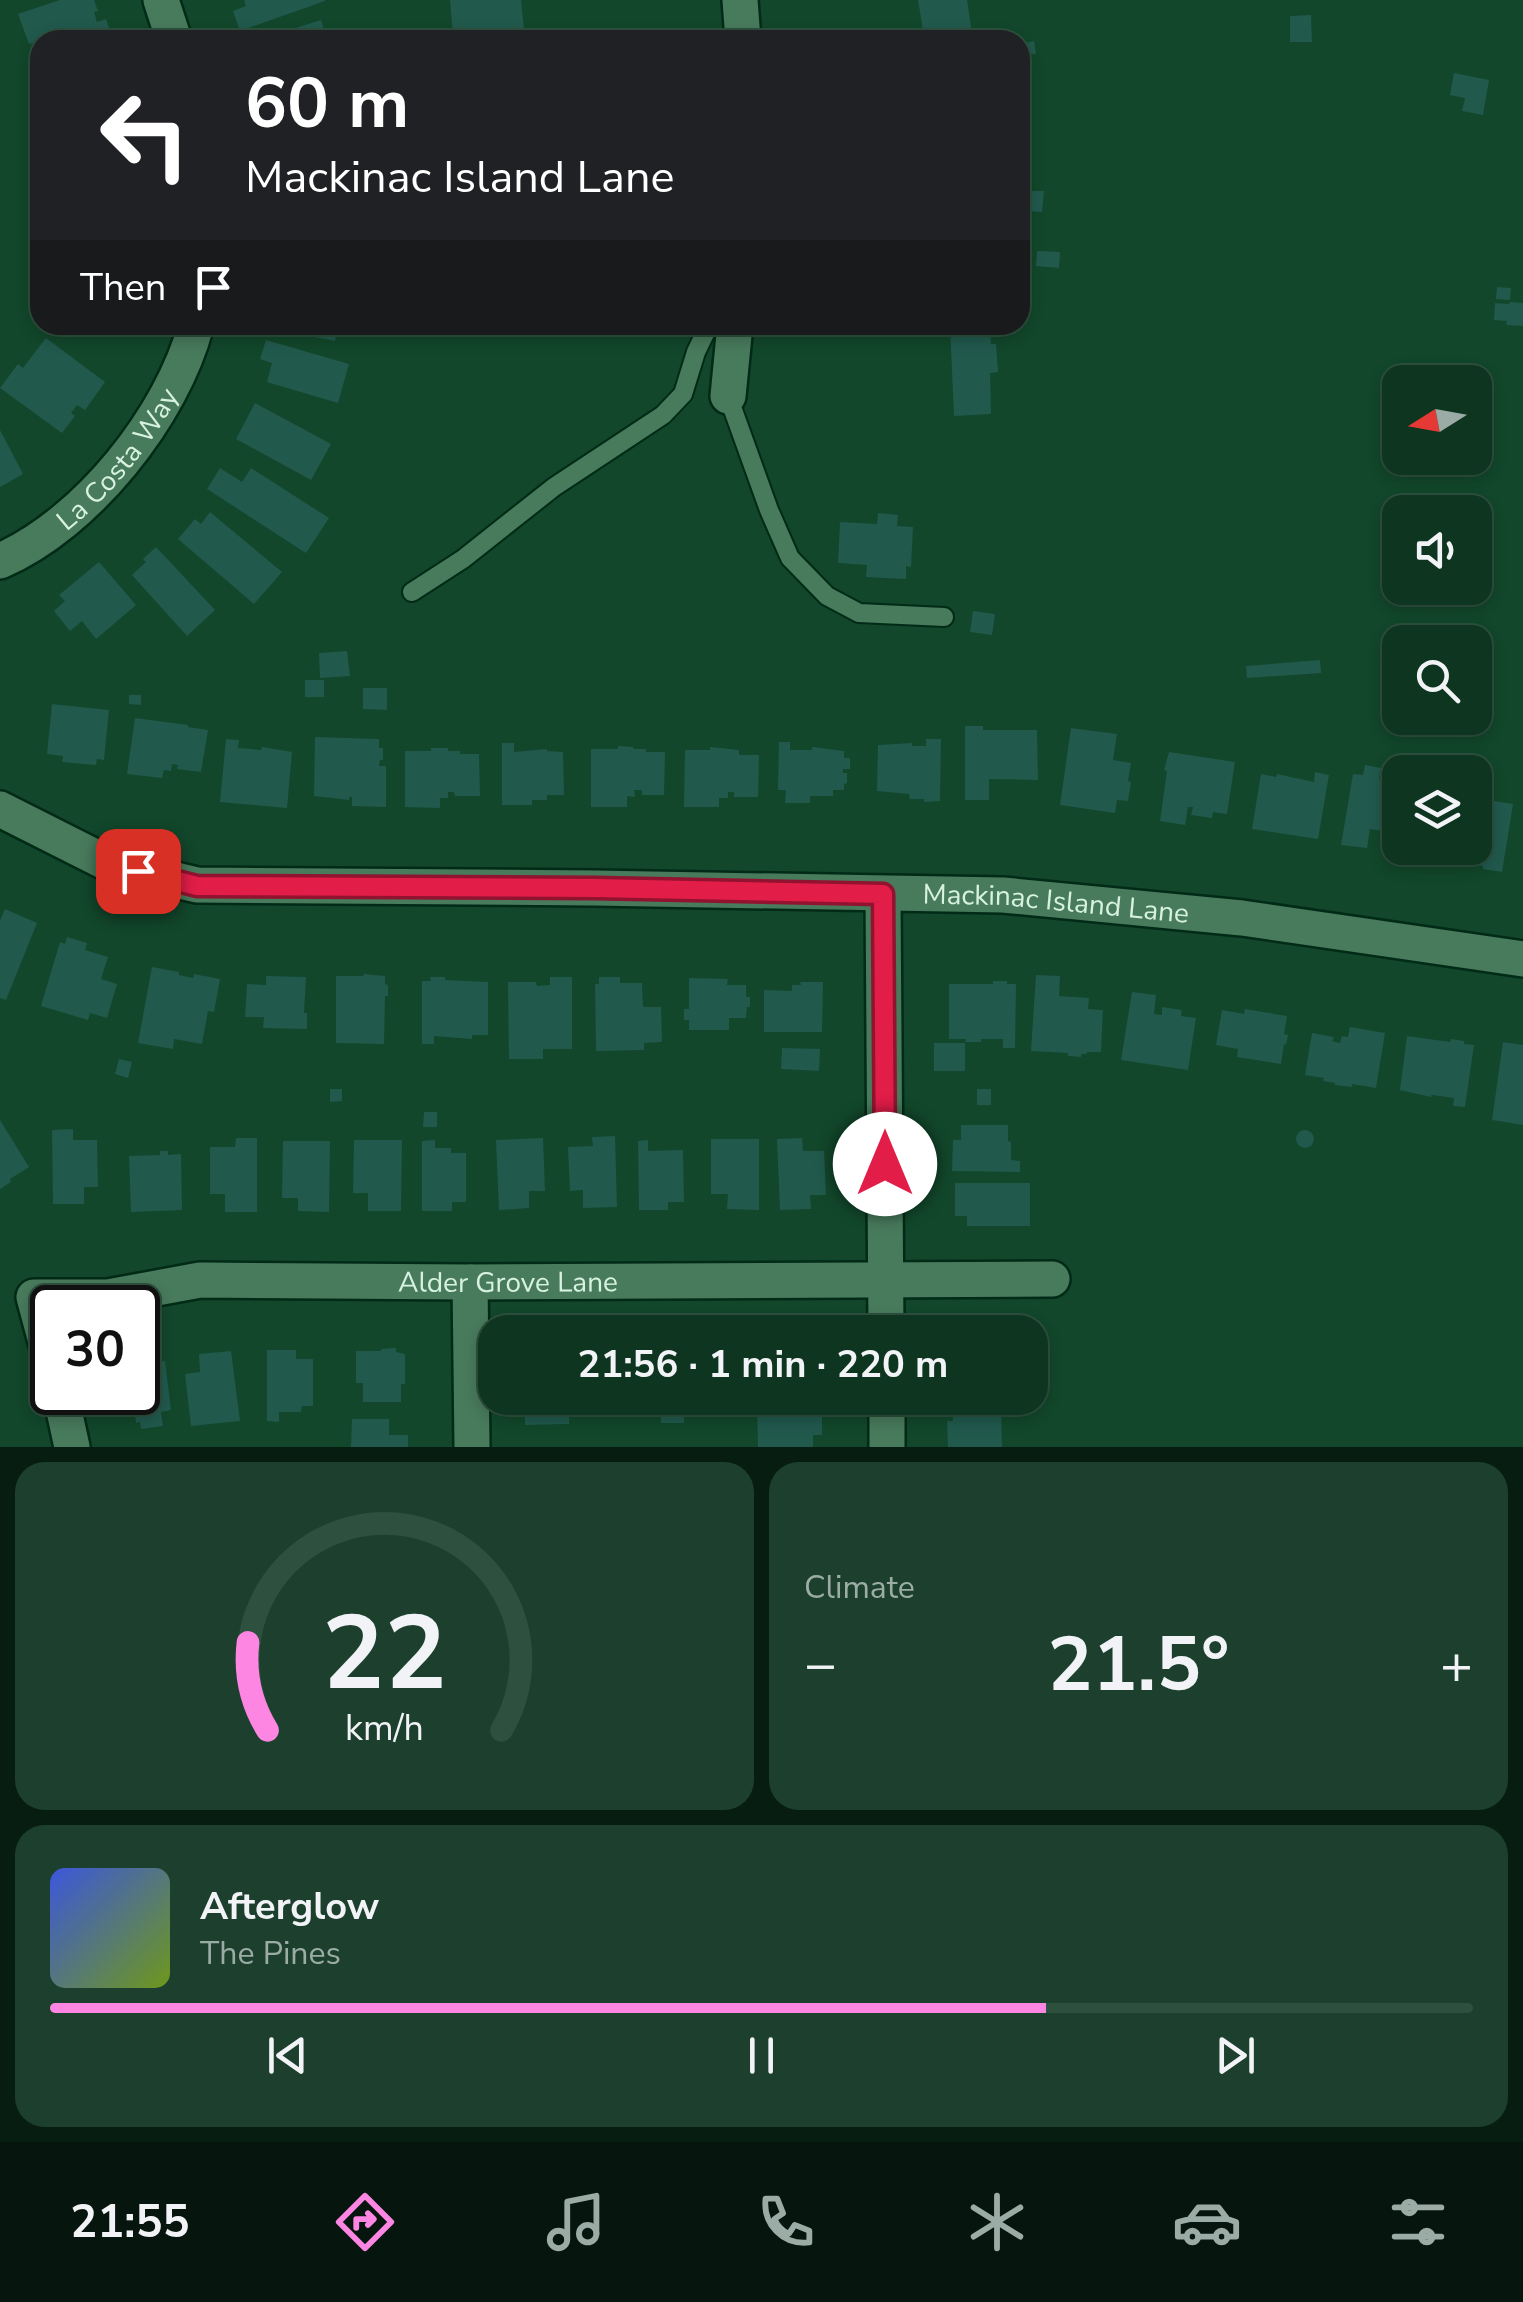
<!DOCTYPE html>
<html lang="en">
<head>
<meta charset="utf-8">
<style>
	body { margin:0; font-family:"Nunito Sans",sans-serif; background:#1c402d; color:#f1f3f6; height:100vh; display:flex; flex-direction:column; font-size:38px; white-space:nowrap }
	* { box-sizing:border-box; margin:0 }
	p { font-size:32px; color:#9baba5 }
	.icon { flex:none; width:55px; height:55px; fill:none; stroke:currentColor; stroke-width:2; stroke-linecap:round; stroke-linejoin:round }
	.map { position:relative; height:1447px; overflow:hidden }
	.side { display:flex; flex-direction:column; gap:15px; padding:15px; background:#081d12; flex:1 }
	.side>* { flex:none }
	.banner { position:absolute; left:30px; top:30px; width:1000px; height:305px; border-radius:30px; box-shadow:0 5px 15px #0003,0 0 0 2px #2e503e; background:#202124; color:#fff; overflow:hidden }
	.needle { width:65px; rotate:259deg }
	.controls { position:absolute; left:1382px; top:365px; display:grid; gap:20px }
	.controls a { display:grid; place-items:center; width:110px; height:110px; border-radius:20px; background:#0e3520; box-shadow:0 5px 15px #0003,0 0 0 2px #2e503e; font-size:50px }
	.speed { position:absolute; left:30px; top:1285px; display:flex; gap:20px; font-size:50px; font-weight:700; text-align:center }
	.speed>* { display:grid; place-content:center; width:130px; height:130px; border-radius:50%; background:#0e3520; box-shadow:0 5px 15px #0003,0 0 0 2px #2e503e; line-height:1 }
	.speed .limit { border:5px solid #111; border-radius:15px; background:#fff; color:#111 }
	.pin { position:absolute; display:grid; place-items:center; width:85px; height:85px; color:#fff; margin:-42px; border-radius:20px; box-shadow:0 5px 15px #0006 }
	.me { position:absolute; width:110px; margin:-55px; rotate:0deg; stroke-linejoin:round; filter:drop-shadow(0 0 8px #0008) }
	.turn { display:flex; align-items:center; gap:35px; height:210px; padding:0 50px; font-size:45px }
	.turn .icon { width:130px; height:130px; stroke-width:2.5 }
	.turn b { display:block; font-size:70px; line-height:85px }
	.then { display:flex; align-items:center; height:95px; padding:0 50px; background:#0003; gap:20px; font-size:38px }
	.big { font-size:75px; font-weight:700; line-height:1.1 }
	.side .card { flex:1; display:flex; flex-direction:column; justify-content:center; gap:15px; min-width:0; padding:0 35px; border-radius:30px; background:#1c402d }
	.side .dial { align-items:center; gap:0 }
	.dial svg { height:260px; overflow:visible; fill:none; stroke:#2e503e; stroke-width:7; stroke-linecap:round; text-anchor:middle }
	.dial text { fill:#f1f3f6; stroke:none }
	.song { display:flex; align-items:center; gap:30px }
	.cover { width:120px; height:120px; border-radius:15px; background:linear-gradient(135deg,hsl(230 70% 55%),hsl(80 70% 35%)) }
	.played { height:10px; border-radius:5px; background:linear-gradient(90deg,#fd86e2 70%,#2e503e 70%) }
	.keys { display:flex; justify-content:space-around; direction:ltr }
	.heat { display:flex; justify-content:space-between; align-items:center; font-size:55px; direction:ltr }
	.side .tiles { flex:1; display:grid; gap:15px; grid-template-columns:1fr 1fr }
	.card:last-child { grid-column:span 2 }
	.trip { position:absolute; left:478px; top:1315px; width:570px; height:100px; border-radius:30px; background:#0e3520; box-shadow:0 5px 15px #0003,0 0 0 2px #2e503e; font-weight:700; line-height:100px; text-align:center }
	.dock { display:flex; height:160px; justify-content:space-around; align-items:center; background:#06150d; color:#9baba5 }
	.dock .icon { width:70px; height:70px }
	.dock .selected { color:#fd86e2 }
	.dock b { font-size:45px; color:#f1f3f6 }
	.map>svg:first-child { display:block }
</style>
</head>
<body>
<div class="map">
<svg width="1523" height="1447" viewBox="0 0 1523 1447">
	<rect width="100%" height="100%" fill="#12472b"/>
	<g fill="#21594d">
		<path d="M 60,0 L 94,0 L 98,11 L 94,12 L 97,22 L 106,19 L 113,40 L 40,40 L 39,52 L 36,42 L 29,44 L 18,14 Z"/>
		<path d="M 244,0 L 325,0 L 325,1 L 240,31 L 233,11 L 246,6 Z"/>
		<path d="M 450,0 L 521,0 L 524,29 L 453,36 Z"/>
		<path d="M 918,0 L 967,0 L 973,40 L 916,40 L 914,31 L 923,30 Z"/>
		<path d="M 1311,15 L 1312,42 L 1290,42 L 1290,16 Z"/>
		<path d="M 321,20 L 327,40 L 261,40 L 261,39 Z"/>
		<path d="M 1034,41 L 1036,54 L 1020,56 L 1020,44 Z"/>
		<path d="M 1454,73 L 1489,80 L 1483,115 L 1462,111 L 1465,98 L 1450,95 Z"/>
		<path d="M 1020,131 L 1027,131 L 1023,206 L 1020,206 Z"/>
		<path d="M 1026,191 L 1044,191 L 1042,212 L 1025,211 Z"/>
		<path d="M 1037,251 L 1060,252 L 1059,268 L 1036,266 Z"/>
		<path d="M 1497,287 L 1511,288 L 1510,300 L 1496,299 Z"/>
		<path d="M 1510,302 L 1523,303 L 1523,326 L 1506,325 L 1507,321 L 1494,320 L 1495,303 L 1509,304 Z"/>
		<path d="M 262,325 L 338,325 L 335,341 L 262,327 Z"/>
		<path d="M 950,325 L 990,325 L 991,344 L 996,344 L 998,372 L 990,373 L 991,414 L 954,416 Z"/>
		<path d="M 46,338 L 105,382 L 85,410 L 77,405 L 71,413 L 75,416 L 62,433 L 0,388 L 18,364 L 23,368 Z"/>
		<path d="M 266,340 L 349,364 L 338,403 L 267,382 L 272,363 L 260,359 Z"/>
		<path d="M 255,403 L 331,444 L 311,480 L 236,439 Z"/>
		<path d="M 0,430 L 23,474 L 0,487 Z"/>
		<path d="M 220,468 L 242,482 L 251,468 L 329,518 L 306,553 L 207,489 Z"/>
		<path d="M 210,512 L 282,572 L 254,604 L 178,539 L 195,519 L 201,524 Z"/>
		<path d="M 878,513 L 898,515 L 897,526 L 913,527 L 911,567 L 906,566 L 906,579 L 866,577 L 867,565 L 838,563 L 840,522 L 877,524 Z"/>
		<path d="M 156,547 L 215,610 L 187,636 L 132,575 L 146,562 L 143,559 Z"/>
		<path d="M 99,562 L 136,605 L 96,639 L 82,621 L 70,631 L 54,611 L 65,601 L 59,595 Z"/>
		<path d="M 973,611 L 995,614 L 992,635 L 970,632 Z"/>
		<path d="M 347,651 L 350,676 L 320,678 L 319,653 Z"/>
		<path d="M 1320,660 L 1321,673 L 1247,678 L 1246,666 Z"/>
		<rect x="305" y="680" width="19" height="17"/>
		<path d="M 363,688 L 387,688 L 387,710 L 363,709 Z"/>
		<path d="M 129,695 L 141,695 L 141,705 L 129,704 Z"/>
		<path d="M 52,704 L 109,710 L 104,760 L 97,759 L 96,765 L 62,762 L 63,756 L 47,754 Z"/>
		<path d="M 135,718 L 188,725 L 188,727 L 208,730 L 201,772 L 177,769 L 178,765 L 172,764 L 171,771 L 164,770 L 162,778 L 127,774 Z"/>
		<path d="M 965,726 L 983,726 L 983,730 L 1037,730 L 1038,780 L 989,779 L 989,800 L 965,800 Z"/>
		<path d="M 1071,728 L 1117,734 L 1113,760 L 1131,763 L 1128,781 L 1131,782 L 1128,801 L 1117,800 L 1115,813 L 1060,805 Z"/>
		<path d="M 315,737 L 379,739 L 379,748 L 383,748 L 383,760 L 380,760 L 379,766 L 386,766 L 386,807 L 352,806 L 352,797 L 349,797 L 349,800 L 314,796 Z"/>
		<path d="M 226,739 L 239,740 L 238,748 L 261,750 L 262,747 L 292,752 L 287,808 L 220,802 Z"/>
		<path d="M 926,739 L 941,739 L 940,801 L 924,802 L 924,799 L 910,799 L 909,794 L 877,791 L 878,745 L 912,743 L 912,746 L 926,746 Z"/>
		<path d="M 779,742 L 790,742 L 790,750 L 812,750 L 812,747 L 844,751 L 844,758 L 850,758 L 850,769 L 843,769 L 843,773 L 847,773 L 847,783 L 844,784 L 844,790 L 833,790 L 833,796 L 810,796 L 810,803 L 785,803 L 786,790 L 778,790 Z"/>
		<path d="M 502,743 L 514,743 L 514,752 L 547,749 L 547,751 L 563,752 L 564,795 L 547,795 L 547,800 L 532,800 L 532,805 L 502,805 Z"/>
		<path d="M 618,746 L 633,747 L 634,749 L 646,749 L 646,752 L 665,752 L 664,795 L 642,795 L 642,790 L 634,790 L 635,797 L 627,796 L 627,807 L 591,807 L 591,749 L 618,749 Z"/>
		<path d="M 710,747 L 739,750 L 739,755 L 759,755 L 758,797 L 734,797 L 734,792 L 728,792 L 728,798 L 719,798 L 719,807 L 684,807 L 685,750 L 710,750 Z"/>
		<path d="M 431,748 L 448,748 L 448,751 L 460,751 L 460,754 L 479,754 L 480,796 L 455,796 L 454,792 L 448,792 L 448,798 L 440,798 L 440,808 L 405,807 L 405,751 L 431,751 Z"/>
		<path d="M 1169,752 L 1235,762 L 1227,814 L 1213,812 L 1212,818 L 1191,815 L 1193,807 L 1188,807 L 1185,825 L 1160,821 L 1167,771 L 1164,770 Z"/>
		<path d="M 1365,765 L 1381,768 L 1379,779 L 1400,783 L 1400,834 L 1370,829 L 1367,848 L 1341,845 L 1353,774 L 1363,775 Z"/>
		<path d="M 1315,772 L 1329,775 L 1318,839 L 1252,829 L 1261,774 L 1276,777 L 1277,774 L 1314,782 Z"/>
		<path d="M 1475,798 L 1513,804 L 1502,872 L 1483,869 L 1483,866 L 1435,858 L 1437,848 L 1475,848 Z"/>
		<path d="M 5,909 L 37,923 L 6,1000 L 0,998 L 0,921 Z"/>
		<path d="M 67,937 L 87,943 L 85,950 L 108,957 L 101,979 L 117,984 L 107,1018 L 90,1013 L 88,1020 L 41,1006 L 60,942 L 65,944 Z"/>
		<path d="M 152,967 L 179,972 L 179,975 L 193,978 L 194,974 L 220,979 L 214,1012 L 208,1011 L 202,1044 L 174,1039 L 173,1049 L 138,1043 Z"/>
		<path d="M 363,974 L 385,976 L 385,984 L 388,985 L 388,996 L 385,996 L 384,1044 L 336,1043 L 336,976 L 364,976 Z"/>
		<path d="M 1036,975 L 1060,976 L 1059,996 L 1089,998 L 1088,1009 L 1103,1010 L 1101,1052 L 1087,1052 L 1086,1054 L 1081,1054 L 1081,1057 L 1068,1056 L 1068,1053 L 1031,1051 Z"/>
		<path d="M 266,976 L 306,977 L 304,1013 L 307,1013 L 307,1029 L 263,1028 L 264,1017 L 245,1017 L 247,984 L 266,985 Z"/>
		<path d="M 430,977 L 445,977 L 445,980 L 488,982 L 488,1035 L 472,1035 L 472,1039 L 434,1036 L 434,1044 L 422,1044 L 422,981 L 431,981 Z"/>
		<path d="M 550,977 L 572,977 L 572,1049 L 543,1049 L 543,1059 L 509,1059 L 508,982 L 536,982 L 537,986 L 550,985 Z"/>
		<path d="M 599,977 L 620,977 L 620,983 L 642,983 L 643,1007 L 661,1007 L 662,1042 L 644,1043 L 644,1050 L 596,1051 L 595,984 L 599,984 Z"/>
		<path d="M 689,978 L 728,979 L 727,985 L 746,985 L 746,997 L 750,997 L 750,1007 L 747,1007 L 746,1018 L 729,1018 L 729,1030 L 689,1030 L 689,1020 L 684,1020 L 684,1009 L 689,1009 Z"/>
		<path d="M 993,981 L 1007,981 L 1007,984 L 1016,984 L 1015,1048 L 1003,1048 L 1003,1039 L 981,1039 L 981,1042 L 965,1042 L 966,1039 L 949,1039 L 949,984 L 993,984 Z"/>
		<path d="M 800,982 L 823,982 L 822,1032 L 764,1032 L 764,990 L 792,991 L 792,985 L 801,985 Z"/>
		<path d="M 1132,992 L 1156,995 L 1154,1014 L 1162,1015 L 1162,1007 L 1182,1010 L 1181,1016 L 1196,1018 L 1188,1070 L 1121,1060 Z"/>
		<path d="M 1245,1009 L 1287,1016 L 1284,1034 L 1288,1035 L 1286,1045 L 1284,1044 L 1281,1064 L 1237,1057 L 1238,1049 L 1216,1045 L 1222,1010 L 1244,1014 Z"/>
		<path d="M 1350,1027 L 1385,1033 L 1376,1088 L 1352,1084 L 1352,1087 L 1335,1085 L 1335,1083 L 1323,1081 L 1324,1078 L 1305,1075 L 1312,1033 L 1334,1037 L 1332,1041 L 1340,1043 L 1342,1036 L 1348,1037 Z"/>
		<path d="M 1407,1036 L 1450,1042 L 1451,1039 L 1464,1041 L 1464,1044 L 1474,1045 L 1465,1107 L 1453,1106 L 1454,1098 L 1432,1095 L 1431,1097 L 1400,1090 Z"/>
		<path d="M 1503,1042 L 1523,1045 L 1523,1125 L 1492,1120 Z"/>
		<rect x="934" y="1043" width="31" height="28"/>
		<path d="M 782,1048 L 820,1049 L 819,1071 L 781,1069 Z"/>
		<path d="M 119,1059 L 132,1062 L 128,1078 L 115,1074 Z"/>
		<path d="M 330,1089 L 342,1089 L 342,1101 L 330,1102 Z"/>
		<rect x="977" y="1089" width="14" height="16"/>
		<path d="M 424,1112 L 437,1112 L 437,1127 L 423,1127 Z"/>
		<path d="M 0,1120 L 29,1167 L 10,1179 L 11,1182 L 0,1189 Z"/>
		<path d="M 961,1125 L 1008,1125 L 1008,1141 L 1011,1142 L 1011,1160 L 1020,1161 L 1020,1172 L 952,1171 L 953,1140 L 961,1140 Z"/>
		<path d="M 73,1129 L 73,1140 L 97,1140 L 98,1187 L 84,1187 L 84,1204 L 53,1204 L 52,1130 Z"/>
		<circle cx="1305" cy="1139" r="9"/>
		<path d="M 615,1136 L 617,1207 L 583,1208 L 583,1190 L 570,1191 L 568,1147 L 593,1146 L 592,1137 Z"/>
		<path d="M 236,1138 L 257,1138 L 257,1212 L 225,1212 L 225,1194 L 210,1194 L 210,1147 L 235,1147 Z"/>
		<path d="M 543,1138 L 545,1191 L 529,1191 L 529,1208 L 499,1210 L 496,1140 Z"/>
		<path d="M 802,1138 L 803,1151 L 824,1151 L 826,1195 L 810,1195 L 811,1209 L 780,1210 L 777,1139 Z"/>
		<path d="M 711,1139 L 759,1139 L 759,1210 L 727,1209 L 728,1194 L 711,1194 Z"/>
		<path d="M 354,1140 L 402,1140 L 401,1211 L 368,1211 L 368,1193 L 353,1193 Z"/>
		<path d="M 435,1140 L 435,1148 L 451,1148 L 451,1153 L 466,1153 L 466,1202 L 452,1202 L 452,1211 L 422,1211 L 422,1141 Z"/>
		<path d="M 648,1140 L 648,1151 L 683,1150 L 684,1202 L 668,1202 L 668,1210 L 639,1210 L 638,1141 Z"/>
		<path d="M 283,1141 L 330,1141 L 329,1212 L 298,1211 L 298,1198 L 282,1198 Z"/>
		<path d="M 160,1151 L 168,1151 L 168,1155 L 181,1154 L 182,1210 L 131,1212 L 129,1156 L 160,1155 Z"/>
		<path d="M 955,1183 L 1030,1183 L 1030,1226 L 967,1226 L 967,1216 L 955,1216 Z"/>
		<path d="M 396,1348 L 396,1352 L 405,1354 L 405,1384 L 401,1384 L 401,1402 L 363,1402 L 363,1383 L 356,1383 L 356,1351 L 381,1351 L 381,1349 Z"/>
		<path d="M 267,1350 L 296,1350 L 296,1359 L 313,1359 L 313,1406 L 302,1406 L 301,1412 L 279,1412 L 279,1422 L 267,1421 Z"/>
		<path d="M 231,1351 L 240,1421 L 191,1426 L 185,1374 L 200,1372 L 199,1354 Z"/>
		<path d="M 165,1361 L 171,1410 L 161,1412 L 163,1426 L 141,1429 L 140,1422 L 136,1423 L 132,1392 L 138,1392 L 138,1364 Z"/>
		<path d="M 525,1398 L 569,1398 L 569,1424 L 525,1425 Z"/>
		<path d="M 588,1398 L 620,1398 L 620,1404 L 588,1405 Z"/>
		<path d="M 660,1398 L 707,1398 L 708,1413 L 684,1413 L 684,1423 L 661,1423 Z"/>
		<path d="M 822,1401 L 822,1435 L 813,1435 L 813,1447 L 758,1447 L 757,1403 Z"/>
		<path d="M 1001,1404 L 1002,1447 L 948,1447 L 947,1421 L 953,1421 L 952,1406 Z"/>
		<path d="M 352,1419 L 389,1419 L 389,1435 L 408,1435 L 408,1447 L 351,1447 Z"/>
	</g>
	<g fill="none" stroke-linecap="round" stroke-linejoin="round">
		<g stroke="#022b17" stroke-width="22">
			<g id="lane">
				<path d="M 728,396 L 769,510 L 790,558 L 827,596 L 859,613 L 944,617"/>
				<path d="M 412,592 L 463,559 L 554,487 L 663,415 L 683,394 L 696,352 L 709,325"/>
			</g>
		</g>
		<g stroke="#022b17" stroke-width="40">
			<g id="street">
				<path d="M 161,0 L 174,40"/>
				<path d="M 740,0 L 743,40"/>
				<path d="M 728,396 L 735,325"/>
				<path id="s1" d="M 0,561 C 87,523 172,416 196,325"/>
				<path id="s2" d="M 0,809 L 109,864 L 197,885 L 595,888 L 1003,895 L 1242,918 L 1523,959"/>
				<path d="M 883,894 L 886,1332"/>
				<path d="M 470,1282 L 472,1447"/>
				<path id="s3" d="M 52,1364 L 34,1297 L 108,1297 L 200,1280 L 470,1282 L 1052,1279"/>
				<path d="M 60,1392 L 72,1447"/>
				<path d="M 887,1398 L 887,1447"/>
			</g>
		</g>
		<use href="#lane" stroke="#487a5c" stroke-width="18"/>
		<use href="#street" stroke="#487a5c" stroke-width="35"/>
	</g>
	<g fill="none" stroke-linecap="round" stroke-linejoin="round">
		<g stroke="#92132f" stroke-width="25">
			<path id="route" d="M 138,871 L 197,886 L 595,888 L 883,894 L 885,1164"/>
		</g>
		<use href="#route" stroke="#e11d48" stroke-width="18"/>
	</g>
	<g text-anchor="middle" stroke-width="10" stroke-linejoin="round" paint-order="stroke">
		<g font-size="28" fill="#d7f2e0" stroke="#043c22">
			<text dy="10" stroke="none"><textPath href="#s1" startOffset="158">La Costa Way</textPath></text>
			<text dy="10" stroke="none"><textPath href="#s2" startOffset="1072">Mackinac Island Lane</textPath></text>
			<text dy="10" stroke="none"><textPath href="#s3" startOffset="545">Alder Grove Lane</textPath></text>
		</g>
	</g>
</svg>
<div class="controls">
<a><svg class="needle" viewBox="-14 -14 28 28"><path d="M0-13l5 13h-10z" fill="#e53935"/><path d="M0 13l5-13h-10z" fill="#9baba5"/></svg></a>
<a><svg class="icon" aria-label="sound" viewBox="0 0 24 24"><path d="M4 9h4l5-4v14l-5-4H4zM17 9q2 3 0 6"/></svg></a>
<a><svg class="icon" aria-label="search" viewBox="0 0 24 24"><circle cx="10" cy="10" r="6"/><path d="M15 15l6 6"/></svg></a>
<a><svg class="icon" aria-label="layers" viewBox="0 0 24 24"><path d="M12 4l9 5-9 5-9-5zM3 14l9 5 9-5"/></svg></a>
</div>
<div class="speed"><div class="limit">30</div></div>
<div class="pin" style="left:138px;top:871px;background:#d93025"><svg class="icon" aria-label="arrive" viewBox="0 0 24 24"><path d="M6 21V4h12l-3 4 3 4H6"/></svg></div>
<svg class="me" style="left:885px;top:1164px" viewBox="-20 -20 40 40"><circle r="19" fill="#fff"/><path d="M0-13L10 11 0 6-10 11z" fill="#e11d48"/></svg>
<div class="trip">21:56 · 1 min · 220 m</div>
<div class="banner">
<div class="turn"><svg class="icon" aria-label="left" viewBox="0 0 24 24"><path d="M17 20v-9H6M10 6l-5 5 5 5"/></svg><div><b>60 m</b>Mackinac Island Lane</div></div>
<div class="then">Then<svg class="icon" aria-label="arrive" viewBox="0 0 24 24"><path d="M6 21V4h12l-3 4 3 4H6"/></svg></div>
</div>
</div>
<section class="side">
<div class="tiles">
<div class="card dial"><svg viewBox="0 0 100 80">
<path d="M14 69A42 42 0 1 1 86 69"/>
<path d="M14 69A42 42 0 0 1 8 42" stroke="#fd86e2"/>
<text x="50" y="56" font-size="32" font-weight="700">22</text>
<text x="50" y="72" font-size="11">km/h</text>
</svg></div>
<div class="card"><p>Climate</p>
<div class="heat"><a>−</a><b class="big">21.5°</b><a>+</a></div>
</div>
<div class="card">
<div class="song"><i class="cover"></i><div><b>Afterglow</b><p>The Pines</p></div></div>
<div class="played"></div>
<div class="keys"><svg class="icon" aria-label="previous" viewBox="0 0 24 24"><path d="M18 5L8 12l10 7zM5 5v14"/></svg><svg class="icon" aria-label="pause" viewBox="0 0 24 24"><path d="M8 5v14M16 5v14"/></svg><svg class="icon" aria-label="next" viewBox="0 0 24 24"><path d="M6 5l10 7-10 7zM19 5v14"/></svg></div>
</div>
</div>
</section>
<nav class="dock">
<b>21:55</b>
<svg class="icon selected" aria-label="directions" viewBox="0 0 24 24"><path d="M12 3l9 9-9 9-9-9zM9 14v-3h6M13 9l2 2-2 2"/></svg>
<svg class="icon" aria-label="music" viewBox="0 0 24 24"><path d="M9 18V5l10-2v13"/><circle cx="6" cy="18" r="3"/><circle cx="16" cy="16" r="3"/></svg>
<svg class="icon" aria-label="phone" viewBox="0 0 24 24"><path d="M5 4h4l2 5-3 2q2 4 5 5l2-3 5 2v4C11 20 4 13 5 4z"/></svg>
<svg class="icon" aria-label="climate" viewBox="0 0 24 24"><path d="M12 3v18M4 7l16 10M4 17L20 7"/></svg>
<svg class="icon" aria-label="car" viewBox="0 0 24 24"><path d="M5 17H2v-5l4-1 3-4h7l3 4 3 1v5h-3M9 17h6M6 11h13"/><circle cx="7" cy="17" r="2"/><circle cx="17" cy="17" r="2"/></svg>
<svg class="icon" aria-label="filters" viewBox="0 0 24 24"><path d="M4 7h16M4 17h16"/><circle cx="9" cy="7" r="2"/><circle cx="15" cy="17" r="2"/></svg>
</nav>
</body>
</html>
